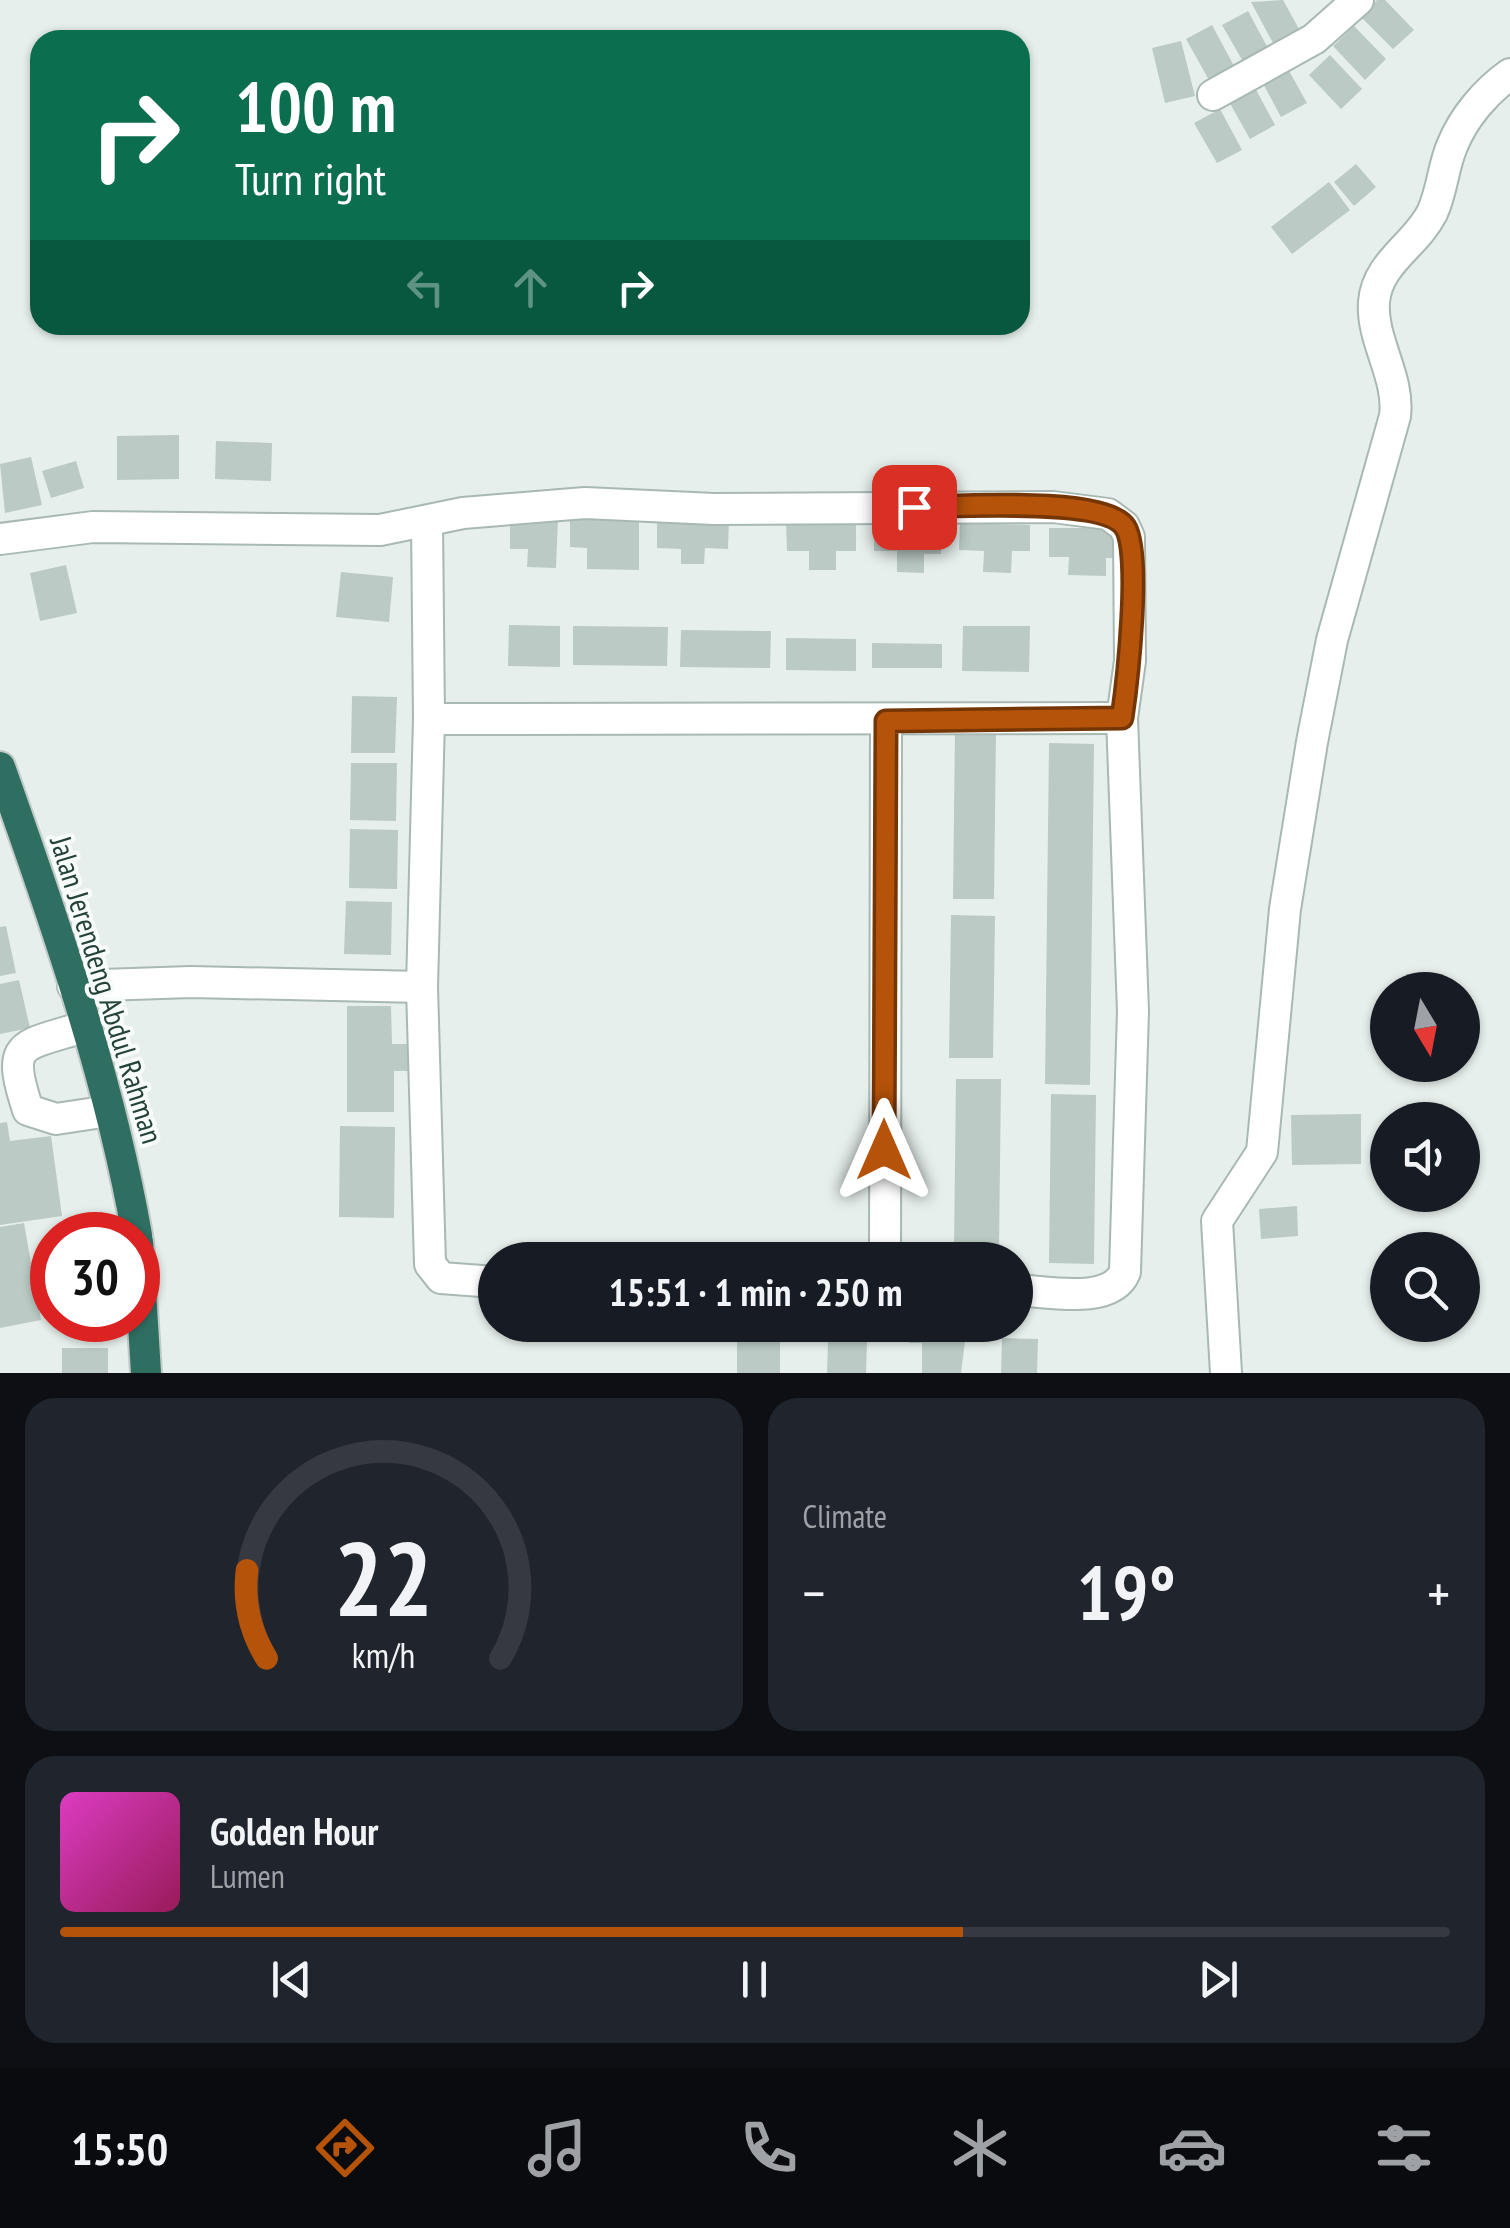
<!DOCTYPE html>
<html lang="en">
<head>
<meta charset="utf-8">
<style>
	body { margin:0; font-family:"PT Sans Narrow",sans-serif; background:#20242c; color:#f1f3f6; height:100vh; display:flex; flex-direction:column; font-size:38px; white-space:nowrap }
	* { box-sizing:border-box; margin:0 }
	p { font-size:32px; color:#9ea1a6 }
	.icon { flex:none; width:55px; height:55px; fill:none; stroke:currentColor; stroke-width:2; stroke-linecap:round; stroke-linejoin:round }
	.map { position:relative; height:1373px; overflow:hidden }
	.side { display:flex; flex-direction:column; gap:25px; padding:25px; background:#0d0f14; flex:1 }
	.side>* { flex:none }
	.banner { position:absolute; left:30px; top:30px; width:1000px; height:305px; border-radius:30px; box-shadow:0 2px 8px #0004; background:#0b6e4f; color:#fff; overflow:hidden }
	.needle { width:65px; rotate:170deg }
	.fabs { position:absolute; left:1370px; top:972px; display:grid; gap:20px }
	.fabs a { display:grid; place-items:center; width:110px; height:110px; border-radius:50%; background:#171b24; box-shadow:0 2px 8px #0004; font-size:50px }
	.speed { position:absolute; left:30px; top:1212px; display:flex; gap:20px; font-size:50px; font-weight:700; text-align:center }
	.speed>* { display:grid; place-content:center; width:130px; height:130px; border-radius:50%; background:#171b24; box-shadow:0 2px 8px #0004; line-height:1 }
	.speed .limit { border:15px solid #d22; background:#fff; color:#111 }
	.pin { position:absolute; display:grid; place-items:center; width:85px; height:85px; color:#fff; margin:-42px; border-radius:20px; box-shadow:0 5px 15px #0006 }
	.me { position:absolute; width:110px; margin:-55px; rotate:0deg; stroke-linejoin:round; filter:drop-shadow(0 0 8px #0008) }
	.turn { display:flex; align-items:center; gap:35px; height:210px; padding:0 40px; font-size:45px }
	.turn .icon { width:130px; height:130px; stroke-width:2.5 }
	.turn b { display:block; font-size:70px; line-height:85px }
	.lanes { display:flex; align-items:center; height:95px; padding:0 40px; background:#0003; justify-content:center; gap:50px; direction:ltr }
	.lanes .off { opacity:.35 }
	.big { font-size:75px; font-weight:800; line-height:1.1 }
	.side .tile { flex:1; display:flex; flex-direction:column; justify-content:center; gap:15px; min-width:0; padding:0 35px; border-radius:30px; background:#20242c }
	.side .dial { align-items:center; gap:0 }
	.dial svg { height:260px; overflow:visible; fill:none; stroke:#363941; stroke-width:7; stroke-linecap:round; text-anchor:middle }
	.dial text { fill:#f1f3f6; stroke:none }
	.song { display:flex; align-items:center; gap:30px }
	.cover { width:120px; height:120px; border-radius:15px; background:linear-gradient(135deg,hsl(310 70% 55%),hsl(330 70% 35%)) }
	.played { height:10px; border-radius:5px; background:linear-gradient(90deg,#b45309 65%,#363941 65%) }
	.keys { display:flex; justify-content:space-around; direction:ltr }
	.heat { display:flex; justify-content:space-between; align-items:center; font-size:55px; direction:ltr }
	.side .tiles { flex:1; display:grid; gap:25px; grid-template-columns:1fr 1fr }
	.tile:last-child { grid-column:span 2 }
	.trip { position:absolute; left:478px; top:1242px; width:555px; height:100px; border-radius:50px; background:#171b24; box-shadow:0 2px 8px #0004; font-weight:800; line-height:100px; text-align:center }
	.tabs { display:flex; height:160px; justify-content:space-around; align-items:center; background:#090b0e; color:#9ea1a6 }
	.tabs .icon { width:70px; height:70px }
	.tabs .selected { color:#b45309 }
	.tabs b { font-size:45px; color:#f1f3f6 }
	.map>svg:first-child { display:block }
</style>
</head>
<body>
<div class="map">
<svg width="1510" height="1373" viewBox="0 0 1510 1373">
	<rect width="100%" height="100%" fill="#e6efeb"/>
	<g fill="#bbcac4">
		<path d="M 1283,0 L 1299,29 L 1273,43 L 1251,2 Z"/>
		<path d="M 1377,0 L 1385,0 L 1414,30 L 1393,49 L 1360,16 Z"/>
		<path d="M 1248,11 L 1270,52 L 1245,65 L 1222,25 Z"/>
		<path d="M 1212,25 L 1234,66 L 1209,80 L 1186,39 Z"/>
		<path d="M 1354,26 L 1386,59 L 1365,80 L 1333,46 Z"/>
		<path d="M 1181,41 L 1195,96 L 1165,103 L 1152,48 Z"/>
		<path d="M 1330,55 L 1362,89 L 1341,109 L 1309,75 Z"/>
		<path d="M 1284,62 L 1307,103 L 1281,117 L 1259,76 Z"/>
		<path d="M 1253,84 L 1275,125 L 1250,139 L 1227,98 Z"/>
		<path d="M 1220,109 L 1242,150 L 1217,163 L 1194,123 Z"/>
		<path d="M 1356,164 L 1376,187 L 1354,206 L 1334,182 Z"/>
		<path d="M 1329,182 L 1350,210 L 1292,254 L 1271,227 Z"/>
		<path d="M 179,435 L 179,479 L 117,480 L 117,436 Z"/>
		<path d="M 216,441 L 272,443 L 271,481 L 215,479 Z"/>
		<path d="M 31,457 L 42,505 L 5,513 L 0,464 Z"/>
		<path d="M 76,461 L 84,488 L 51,498 L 42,471 Z"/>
		<path d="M 510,518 L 558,518 L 556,568 L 527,567 L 528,549 L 510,549 Z"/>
		<path d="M 657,518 L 729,518 L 728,549 L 705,548 L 704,564 L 681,564 L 681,549 L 657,548 Z"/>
		<path d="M 570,519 L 639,520 L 639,570 L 587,569 L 587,548 L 570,547 Z"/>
		<path d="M 786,522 L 856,522 L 856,551 L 836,551 L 836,570 L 809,570 L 809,551 L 787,551 Z"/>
		<path d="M 960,523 L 1030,525 L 1030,551 L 1012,551 L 1011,573 L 983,572 L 984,551 L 959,550 Z"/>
		<path d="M 874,527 L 941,528 L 941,554 L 924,554 L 924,573 L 897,572 L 897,551 L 874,551 Z"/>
		<path d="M 1049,528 L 1120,528 L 1120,558 L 1106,558 L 1106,576 L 1068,575 L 1069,557 L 1049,557 Z"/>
		<path d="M 66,565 L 77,613 L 40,621 L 30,573 Z"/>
		<path d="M 341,572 L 393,577 L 389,622 L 336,617 Z"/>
		<path d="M 509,625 L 560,626 L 560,667 L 508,666 Z"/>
		<path d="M 573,626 L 668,627 L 667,666 L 573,665 Z"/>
		<path d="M 963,626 L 1030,626 L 1029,672 L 962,671 Z"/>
		<path d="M 681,630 L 771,631 L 770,668 L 680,667 Z"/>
		<path d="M 786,638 L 856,639 L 856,671 L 786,670 Z"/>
		<path d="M 872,643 L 942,644 L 942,668 L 872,668 Z"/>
		<path d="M 352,696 L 397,697 L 395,753 L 351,753 Z"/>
		<path d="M 955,730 L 996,731 L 994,899 L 953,899 Z"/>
		<path d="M 1049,743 L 1094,744 L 1090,1085 L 1045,1084 Z"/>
		<path d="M 351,763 L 397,763 L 396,821 L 350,820 Z"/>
		<path d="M 350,829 L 398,830 L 397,889 L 349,888 Z"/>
		<path d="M 346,901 L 392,902 L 391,955 L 344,954 Z"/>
		<path d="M 951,915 L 995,916 L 993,1058 L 949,1058 Z"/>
		<path d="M 6,926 L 16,973 L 0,976 L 0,927 Z"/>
		<path d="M 19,980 L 30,1028 L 0,1034 L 0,984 Z"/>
		<path d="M 347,1006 L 391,1006 L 392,1044 L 417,1044 L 417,1071 L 394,1071 L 394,1112 L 347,1112 Z"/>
		<path d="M 956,1079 L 1001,1079 L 999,1249 L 954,1249 Z"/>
		<path d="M 1051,1094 L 1096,1095 L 1094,1264 L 1049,1263 Z"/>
		<path d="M 1361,1114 L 1361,1164 L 1292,1165 L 1291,1115 Z"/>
		<path d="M 7,1122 L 10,1141 L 51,1136 L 62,1216 L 0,1225 L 0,1123 Z"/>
		<path d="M 340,1126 L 395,1127 L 394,1218 L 339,1217 Z"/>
		<path d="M 1297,1206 L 1298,1236 L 1261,1239 L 1259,1209 Z"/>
		<path d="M 24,1223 L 41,1320 L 0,1328 L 0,1227 Z"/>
		<path d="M 596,1325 L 660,1325 L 660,1340 L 595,1337 Z"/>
		<path d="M 732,1325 L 791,1325 L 790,1342 L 780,1342 L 780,1373 L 737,1373 L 737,1341 L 731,1341 Z"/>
		<path d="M 820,1325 L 880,1325 L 880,1342 L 867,1342 L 866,1373 L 827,1373 L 828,1342 L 820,1342 Z"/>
		<path d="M 910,1325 L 967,1325 L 961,1373 L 922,1373 L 922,1343 L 909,1343 Z"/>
		<path d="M 1002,1338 L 1038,1339 L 1037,1373 L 1001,1373 Z"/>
		<rect x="62" y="1348" width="46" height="25"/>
	</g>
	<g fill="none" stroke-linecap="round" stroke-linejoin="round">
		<g stroke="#a8b8b2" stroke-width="34">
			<g id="minor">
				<path d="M 1213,95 L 1314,39 L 1358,0"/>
				<path d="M 427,522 L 429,719 L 422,987 L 430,1264 L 441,1278 L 495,1282"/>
				<path d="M 0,539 L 93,527 L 380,530 L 463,513 L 585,503 L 714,509 L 1053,507 L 1108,514 L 1124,526 L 1129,537 L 1130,661 L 1122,718 L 1133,1011 L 1125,1272 C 1111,1306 1046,1291 1015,1290"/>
				<path d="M 429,719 L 1122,718"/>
				<path d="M 73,986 L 191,982 L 422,987"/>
				<path d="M 83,1027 C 21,1047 5,1040 28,1110 L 56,1119 L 109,1111"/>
				<path d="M 885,1260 L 886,721"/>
				<path d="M 1226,1373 L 1217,1221 L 1262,1152 L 1285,909 L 1312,742 L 1332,640 L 1395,416 C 1400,377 1371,340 1374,302 C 1377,263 1415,246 1432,213 C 1442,192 1443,167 1452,146 C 1463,118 1486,91 1510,74"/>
			</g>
		</g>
		<g stroke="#c2cac8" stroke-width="34">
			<g id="highway">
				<path d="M 0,767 C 54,919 109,1076 137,1235"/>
				<path d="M 138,1242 L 146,1373"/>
			</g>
		</g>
		<use href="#minor" stroke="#fff" stroke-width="30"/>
		<use href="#highway" stroke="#2f6f62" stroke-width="30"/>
	</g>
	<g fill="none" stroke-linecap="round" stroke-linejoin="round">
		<g stroke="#753606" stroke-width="25">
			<path id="route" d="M 884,1150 L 886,721 L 1122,718 C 1127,684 1142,553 1125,527 C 1104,496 953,507 914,507"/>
		</g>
		<use href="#route" stroke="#b45309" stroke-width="18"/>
	</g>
	<g text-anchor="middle" stroke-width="8" stroke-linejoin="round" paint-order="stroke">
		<g font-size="30" fill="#24423a" stroke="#f7fbf9">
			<text transform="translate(106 990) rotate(73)" y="10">Jalan Jerendeng Abdul Rahman</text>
		</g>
	</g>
</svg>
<div class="fabs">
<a><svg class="needle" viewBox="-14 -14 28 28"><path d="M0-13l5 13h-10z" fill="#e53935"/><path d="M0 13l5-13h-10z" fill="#9ea1a6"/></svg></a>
<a><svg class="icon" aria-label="sound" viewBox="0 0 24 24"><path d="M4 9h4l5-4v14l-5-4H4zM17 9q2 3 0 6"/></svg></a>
<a><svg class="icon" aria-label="search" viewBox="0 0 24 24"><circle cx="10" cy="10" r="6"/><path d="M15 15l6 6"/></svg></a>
</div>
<div class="speed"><div class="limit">30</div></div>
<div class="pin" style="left:914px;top:507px;background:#d93025"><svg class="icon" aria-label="arrive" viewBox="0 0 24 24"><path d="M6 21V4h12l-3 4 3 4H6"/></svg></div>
<svg class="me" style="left:884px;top:1150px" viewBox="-20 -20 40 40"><path d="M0-17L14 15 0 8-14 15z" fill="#b45309" stroke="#fff" stroke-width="4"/></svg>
<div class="trip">15:51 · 1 min · 250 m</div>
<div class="banner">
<div class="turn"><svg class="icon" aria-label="right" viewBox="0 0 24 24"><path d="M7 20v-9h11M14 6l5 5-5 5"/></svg><div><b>100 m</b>Turn right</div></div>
<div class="lanes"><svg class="icon off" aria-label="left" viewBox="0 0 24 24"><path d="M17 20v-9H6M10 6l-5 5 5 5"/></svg><svg class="icon off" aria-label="ahead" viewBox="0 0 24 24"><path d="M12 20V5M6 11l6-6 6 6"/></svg><svg class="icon" aria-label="right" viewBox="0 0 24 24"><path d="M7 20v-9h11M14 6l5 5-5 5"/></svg></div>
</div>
</div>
<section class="side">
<div class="tiles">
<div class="tile dial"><svg viewBox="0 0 100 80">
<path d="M14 69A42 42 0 1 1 86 69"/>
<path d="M14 69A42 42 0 0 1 8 42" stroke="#b45309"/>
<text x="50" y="56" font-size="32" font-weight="700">22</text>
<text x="50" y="72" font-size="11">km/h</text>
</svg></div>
<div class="tile"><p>Climate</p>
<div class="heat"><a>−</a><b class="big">19°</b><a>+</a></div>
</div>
<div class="tile">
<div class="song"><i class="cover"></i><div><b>Golden Hour</b><p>Lumen</p></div></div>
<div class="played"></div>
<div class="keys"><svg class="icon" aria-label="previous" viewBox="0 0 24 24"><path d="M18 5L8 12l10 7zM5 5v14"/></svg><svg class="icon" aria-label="pause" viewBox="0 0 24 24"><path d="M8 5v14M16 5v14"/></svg><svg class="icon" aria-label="next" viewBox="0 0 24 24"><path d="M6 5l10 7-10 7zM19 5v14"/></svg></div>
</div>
</div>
</section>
<nav class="tabs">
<b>15:50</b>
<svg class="icon selected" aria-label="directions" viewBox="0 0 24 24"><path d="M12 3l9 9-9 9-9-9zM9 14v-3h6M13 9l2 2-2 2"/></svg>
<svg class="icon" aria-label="music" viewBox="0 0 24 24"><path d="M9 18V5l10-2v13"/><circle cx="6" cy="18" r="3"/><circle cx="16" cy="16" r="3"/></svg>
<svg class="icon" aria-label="phone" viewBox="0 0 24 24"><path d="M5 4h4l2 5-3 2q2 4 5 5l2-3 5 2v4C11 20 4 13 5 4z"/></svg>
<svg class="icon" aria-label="climate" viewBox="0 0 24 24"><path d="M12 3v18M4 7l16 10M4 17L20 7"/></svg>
<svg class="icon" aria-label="car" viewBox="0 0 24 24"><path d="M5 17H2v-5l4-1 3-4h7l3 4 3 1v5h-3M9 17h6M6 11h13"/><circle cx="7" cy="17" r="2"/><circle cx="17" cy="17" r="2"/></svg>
<svg class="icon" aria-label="filters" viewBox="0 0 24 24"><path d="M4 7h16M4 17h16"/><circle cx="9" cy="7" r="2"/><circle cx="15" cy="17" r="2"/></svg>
</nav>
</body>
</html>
